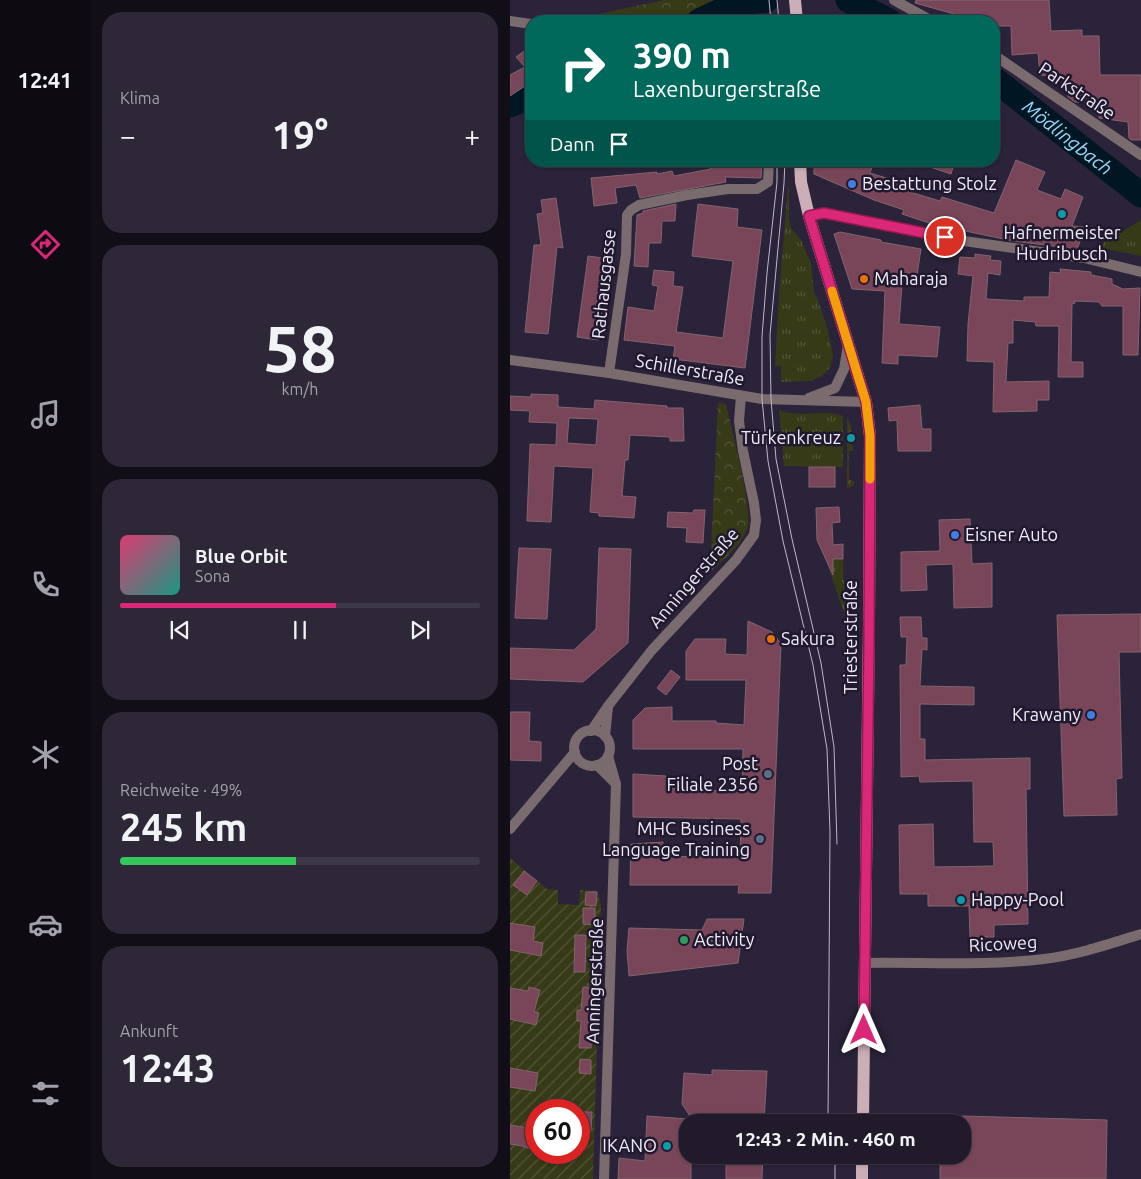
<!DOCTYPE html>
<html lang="de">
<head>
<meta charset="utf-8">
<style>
	body { margin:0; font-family:Ubuntu,sans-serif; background:#2d2737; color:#f1f3f6; height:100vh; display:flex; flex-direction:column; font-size:19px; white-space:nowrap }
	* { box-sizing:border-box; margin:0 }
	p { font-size:16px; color:#a2a1a9 }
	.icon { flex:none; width:28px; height:28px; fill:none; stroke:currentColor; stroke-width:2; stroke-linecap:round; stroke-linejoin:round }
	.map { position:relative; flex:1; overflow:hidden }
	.drawer { display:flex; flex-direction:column; gap:12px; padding:12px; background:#120e18; width:420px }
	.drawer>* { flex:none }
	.hud { position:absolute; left:15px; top:15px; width:475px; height:152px; border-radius:20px; box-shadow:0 1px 4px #0004,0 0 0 1px #3d3847; background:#00695c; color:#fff; overflow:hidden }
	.speed { position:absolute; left:15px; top:1099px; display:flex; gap:10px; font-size:25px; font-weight:700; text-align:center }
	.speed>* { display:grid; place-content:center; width:65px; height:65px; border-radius:50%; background:#201a2b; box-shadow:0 1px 4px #0004,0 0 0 1px #3d3847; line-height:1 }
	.speed .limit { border:8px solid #d22; background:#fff; color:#111 }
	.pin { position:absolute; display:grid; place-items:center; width:42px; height:42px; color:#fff; margin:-21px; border:2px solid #fff; border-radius:50%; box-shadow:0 1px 5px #0007 }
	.me { position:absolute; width:55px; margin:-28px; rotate:0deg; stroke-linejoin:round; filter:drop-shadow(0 0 4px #0008) }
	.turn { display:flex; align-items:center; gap:18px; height:105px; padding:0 25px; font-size:22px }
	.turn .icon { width:65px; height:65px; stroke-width:2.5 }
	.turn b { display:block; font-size:35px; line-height:42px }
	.then { display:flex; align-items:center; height:48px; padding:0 25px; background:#0003; gap:10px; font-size:19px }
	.big { font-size:38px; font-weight:700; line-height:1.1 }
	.drawer .widget { flex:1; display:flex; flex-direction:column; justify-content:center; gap:8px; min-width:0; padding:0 18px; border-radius:20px; background:#2d2737 }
	.drawer .dial { align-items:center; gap:0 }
	.dial b { font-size:65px; line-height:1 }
	.song { display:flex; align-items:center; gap:15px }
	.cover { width:60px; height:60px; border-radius:8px; background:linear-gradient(135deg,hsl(340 70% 55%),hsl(170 70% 35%)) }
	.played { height:5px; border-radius:2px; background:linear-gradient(90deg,#db2777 60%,#3d3847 60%) }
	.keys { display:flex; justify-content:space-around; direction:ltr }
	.heat { display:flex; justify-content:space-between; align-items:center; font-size:28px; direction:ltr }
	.charge { height:8px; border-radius:4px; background:linear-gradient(90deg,#34c759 49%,#3d3847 0) }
	.trip { position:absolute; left:169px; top:1114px; width:292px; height:50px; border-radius:20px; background:#201a2b; box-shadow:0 1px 4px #0004,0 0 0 1px #3d3847; font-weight:700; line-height:50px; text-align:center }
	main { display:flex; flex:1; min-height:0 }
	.dock { display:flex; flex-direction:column; width:90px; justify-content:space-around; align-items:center; background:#0d0a11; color:#a2a1a9 }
	.dock .icon { width:35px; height:35px }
	.dock .active { color:#db2777 }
	.dock b { font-size:22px; color:#f1f3f6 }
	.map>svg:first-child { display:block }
</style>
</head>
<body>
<main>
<nav class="dock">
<b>12:41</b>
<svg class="icon active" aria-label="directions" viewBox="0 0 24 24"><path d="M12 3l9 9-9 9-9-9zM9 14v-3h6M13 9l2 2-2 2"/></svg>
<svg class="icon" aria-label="music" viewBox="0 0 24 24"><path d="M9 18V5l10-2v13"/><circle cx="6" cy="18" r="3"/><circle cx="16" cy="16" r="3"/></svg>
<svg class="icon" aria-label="phone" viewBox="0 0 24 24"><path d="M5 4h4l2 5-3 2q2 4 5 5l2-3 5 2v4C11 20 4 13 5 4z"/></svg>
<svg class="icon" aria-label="climate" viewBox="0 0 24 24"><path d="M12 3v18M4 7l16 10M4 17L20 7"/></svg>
<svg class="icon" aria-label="car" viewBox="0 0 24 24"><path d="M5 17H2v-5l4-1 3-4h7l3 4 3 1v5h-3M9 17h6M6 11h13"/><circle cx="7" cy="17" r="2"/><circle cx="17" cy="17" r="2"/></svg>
<svg class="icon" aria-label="filters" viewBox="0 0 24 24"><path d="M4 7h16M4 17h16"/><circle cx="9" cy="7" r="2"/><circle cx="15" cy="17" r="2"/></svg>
</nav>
<section class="drawer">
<div class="widget"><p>Klima</p>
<div class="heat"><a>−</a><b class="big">19°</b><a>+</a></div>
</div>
<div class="widget dial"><b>58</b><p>km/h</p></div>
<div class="widget">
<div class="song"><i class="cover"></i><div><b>Blue Orbit</b><p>Sona</p></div></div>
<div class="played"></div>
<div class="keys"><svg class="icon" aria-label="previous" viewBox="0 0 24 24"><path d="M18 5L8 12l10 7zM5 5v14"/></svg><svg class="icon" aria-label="pause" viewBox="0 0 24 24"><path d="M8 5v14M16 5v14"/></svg><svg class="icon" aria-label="next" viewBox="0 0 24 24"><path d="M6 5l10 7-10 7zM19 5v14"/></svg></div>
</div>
<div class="widget"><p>Reichweite · 49%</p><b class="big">245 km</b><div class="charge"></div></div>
<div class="widget"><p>Ankunft</p><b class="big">12:43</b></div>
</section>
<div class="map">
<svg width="631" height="1179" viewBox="0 0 631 1179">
	<defs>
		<pattern id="grass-tufts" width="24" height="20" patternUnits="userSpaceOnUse" patternTransform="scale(1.25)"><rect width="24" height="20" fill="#373a16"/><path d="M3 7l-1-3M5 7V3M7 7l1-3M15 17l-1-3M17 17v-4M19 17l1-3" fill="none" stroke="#545739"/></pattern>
		<pattern id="park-crowns" width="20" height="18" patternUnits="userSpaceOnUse" patternTransform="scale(1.25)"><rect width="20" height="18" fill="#373a16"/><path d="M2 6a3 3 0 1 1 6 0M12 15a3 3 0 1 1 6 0" fill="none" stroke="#545739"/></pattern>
		<pattern id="garden-furrows" width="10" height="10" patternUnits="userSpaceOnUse" patternTransform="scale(1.25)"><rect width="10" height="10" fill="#373a16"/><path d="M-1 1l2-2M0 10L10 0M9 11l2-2" fill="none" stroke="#545739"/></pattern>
	</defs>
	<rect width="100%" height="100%" fill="#2b2339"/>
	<g fill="url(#grass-tufts)">
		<path d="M 278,186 L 279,187 L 279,219 L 281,228 L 291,240 L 301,263 L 304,292 L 308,300 L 318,330 L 323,356 L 320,368 L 312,376 L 301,381 L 271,382 L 271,366 L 265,366 L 269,294 Z"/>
		<path d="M 631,220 L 631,256 L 587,247 Z"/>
		<path d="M 269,410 C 290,419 312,408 333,416 L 333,467 L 274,466 Z"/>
		<path d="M 337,417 L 341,425 L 343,451 L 339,451 L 339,479 L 345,482 L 342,487 L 337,488 Z"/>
		<path d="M 333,559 L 335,616 L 316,560 Z"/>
	</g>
	<g fill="url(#park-crowns)">
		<path d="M 154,0 L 226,0 L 180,21 L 66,21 L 59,14 L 79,16 Z"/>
		<path d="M 208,403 L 216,404 C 221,427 244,512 237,529 C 230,548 214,559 200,572 Z"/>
	</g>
	<path fill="url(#garden-furrows)" fill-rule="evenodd" d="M 0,858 L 37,889 L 48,890 L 48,904 L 69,905 L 70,890 L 87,891 L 91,905 L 83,1179 L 0,1179 ZM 26,1110 L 69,1110 L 69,1152 L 26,1152 Z"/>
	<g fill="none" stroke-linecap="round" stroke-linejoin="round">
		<g stroke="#001623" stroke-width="25">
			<path d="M 338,0 L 379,21"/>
			<path d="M 189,21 L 227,3 L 256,0"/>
			<path id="s1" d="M 484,79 L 631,195"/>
			<path d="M 0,105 L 21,96"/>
		</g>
	</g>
	<g fill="#794659" stroke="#82646e" fill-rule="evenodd">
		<path d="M 406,0 L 539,0 L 541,31 L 572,30 L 572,36 L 589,36 L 590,75 L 631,75 L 631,140 L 621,140 L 619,138 L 618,122 L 589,118 L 589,108 L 579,108 L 578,102 L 565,102 L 558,97 L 558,77 L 530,75 L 528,53 L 502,55 L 501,26 L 484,26 L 484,21 L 453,21 L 444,19 L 444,14 L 405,3 Z"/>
		<path d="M 21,46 L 21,82 L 0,96 L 0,75 L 15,67 L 6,57 Z"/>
		<path d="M 506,160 L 535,172 L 527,190 L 551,199 L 555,189 L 573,197 L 562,226 L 576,227 L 567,249 L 503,241 L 422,224 L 392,214 L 394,210 L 364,200 L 304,174 L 304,161 L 350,161 L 362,167 L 360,173 L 402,186 L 400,192 L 430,201 L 432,197 L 484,213 Z"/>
		<path d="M 192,161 L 252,161 L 251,178 L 215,177 L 216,182 L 130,198 L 126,185 L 105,188 L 107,203 L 84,206 L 81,178 L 147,172 L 147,174 L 162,171 L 164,176 L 201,169 Z"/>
		<path d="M 408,161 L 445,161 L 441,174 L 408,163 Z"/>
		<path d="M 46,198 L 53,248 L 47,247 L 38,334 L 15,332 L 24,245 L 31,245 L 27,214 L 33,213 L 31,200 Z"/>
		<path d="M 166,204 L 165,221 L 152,221 L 151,243 L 139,243 L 138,267 L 124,266 L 127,215 L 133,213 L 133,211 Z"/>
		<path d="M 188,204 L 228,209 L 227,227 L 252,230 L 235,368 L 163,359 L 165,346 L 114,340 L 118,307 L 144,311 L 148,286 L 142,285 L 144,270 L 164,272 L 163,286 L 173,287 L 166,332 L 213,338 L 223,261 L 182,256 Z"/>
		<path d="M 330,232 L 371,240 L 371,242 L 411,249 L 407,275 L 393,272 L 389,324 L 430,327 L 427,357 L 388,355 L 388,364 L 372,363 L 375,291 L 342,289 L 324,234 Z"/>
		<path d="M 465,254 L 481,256 L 480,260 L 491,261 L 490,275 L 478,273 L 476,299 L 514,301 L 514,297 L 539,297 L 540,272 L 551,273 L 550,269 L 581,272 L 581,275 L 602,279 L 602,284 L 613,289 L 630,288 L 628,355 L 613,355 L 613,306 L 592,306 L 589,302 L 565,301 L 565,303 L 562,304 L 561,362 L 573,362 L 573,377 L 548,377 L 549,326 L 526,326 L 525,322 L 503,320 L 503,343 L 498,343 L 496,382 L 539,381 L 539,400 L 527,400 L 527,411 L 483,412 L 484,362 L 457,361 L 458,324 L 463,276 L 448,274 L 450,257 L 465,258 Z"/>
		<path d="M 78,256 L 101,259 L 98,268 L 88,340 L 67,337 Z"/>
		<path d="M 21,394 L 48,395 L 48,407 L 84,409 L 85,400 L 157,406 L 157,408 L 173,408 L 174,441 L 160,441 L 160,437 L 120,435 L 118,460 L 115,460 L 112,496 L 126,497 L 124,518 L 89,516 L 89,513 L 80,512 L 83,468 L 44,466 L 41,522 L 17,521 L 20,444 L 46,445 L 47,423 L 19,422 L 20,411 L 0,410 L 0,396 L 21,397 ZM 59,418 L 88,419 L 86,445 L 57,443 Z"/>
		<path d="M 410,405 L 412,429 L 421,429 L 421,451 L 388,451 L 387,420 L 379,421 L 378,408 Z"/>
		<rect x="299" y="467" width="26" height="20"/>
		<path d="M 329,507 L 330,522 L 322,523 L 323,545 L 333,544 L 333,559 L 323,559 L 323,575 L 307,540 L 306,508 Z"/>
		<path d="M 184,510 L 195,510 L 193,543 L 176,542 L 177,528 L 157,527 L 158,512 L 183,513 Z"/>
		<path d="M 460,519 L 462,564 L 482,563 L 482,607 L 444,608 L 443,564 L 416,565 L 417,590 L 391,591 L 391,552 L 430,551 L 429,520 Z"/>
		<path d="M 9,548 L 41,549 L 37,619 L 5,618 Z"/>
		<path d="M 89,548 L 121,549 L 118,643 L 73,682 L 0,679 L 0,648 L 64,650 L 86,629 Z"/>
		<path d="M 631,614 L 631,652 L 609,652 L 612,778 L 606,779 L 607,815 L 554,816 L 547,615 Z"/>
		<path d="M 390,617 L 411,617 L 412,638 L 417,638 L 417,650 L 412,649 L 410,686 L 464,687 L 464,705 L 410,704 L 410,739 L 415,739 L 415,760 L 520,758 L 520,789 L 516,789 L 518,924 L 484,925 L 484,937 L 460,937 L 459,906 L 418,906 L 418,894 L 390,894 L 389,825 L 423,824 L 424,867 L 484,866 L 483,842 L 464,842 L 463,781 L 410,782 L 409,776 L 391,777 L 390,665 L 396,665 L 397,637 L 391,637 Z"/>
		<path d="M 238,621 L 262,632 L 271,644 L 261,893 L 228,893 L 229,885 L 120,885 L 121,844 L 153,842 L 153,856 L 230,858 L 231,819 L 123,817 L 123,774 L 156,776 L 156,788 L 232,792 L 233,749 L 123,749 L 123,720 L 135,708 L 162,707 L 162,721 L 206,721 L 206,723 L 234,725 L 236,680 L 176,680 L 176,651 L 185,639 L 216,639 L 215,654 L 237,655 Z"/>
		<path d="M 161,670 L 170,677 L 156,695 L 147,688 Z"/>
		<path d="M 0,712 L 20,712 L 19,741 L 31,742 L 31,761 L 0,760 Z"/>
		<path d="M 14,871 L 27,881 L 17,895 L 3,885 Z"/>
		<path d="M 76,892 L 87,892 L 86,906 L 75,905 Z"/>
		<path d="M 73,908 L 85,908 L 85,925 L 73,924 Z"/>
		<path d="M 197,919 L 234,919 L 228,963 L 119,976 L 117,951 L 119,928 L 192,930 Z"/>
		<path d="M 0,923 L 25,927 L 23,941 L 33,943 L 31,956 L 0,950 Z"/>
		<path d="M 65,935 L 76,935 L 75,972 L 64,972 Z"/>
		<path d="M 19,987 L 30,990 L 24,1012 L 29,1013 L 26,1025 L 0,1019 L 0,988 L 18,991 Z"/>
		<path d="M 73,987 L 84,988 L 83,1001 L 82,1001 L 81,1048 L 69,1048 L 71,1021 L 67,1021 L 67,1010 L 71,1010 Z"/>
		<path d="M 70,1059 L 81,1060 L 81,1074 L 69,1073 Z"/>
		<path d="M 0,1068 L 28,1073 L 25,1091 L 0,1087 Z"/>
		<path d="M 202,1070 L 257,1071 L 254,1122 L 184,1122 L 172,1104 L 174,1073 L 202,1075 Z"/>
		<path d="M 70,1112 L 82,1112 L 81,1131 L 70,1131 Z"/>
		<path d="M 137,1116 L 178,1119 L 178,1155 L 181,1155 L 181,1179 L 108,1179 L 109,1158 L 135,1161 Z"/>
		<path d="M 452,1116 L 597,1120 L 596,1179 L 430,1179 L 430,1155 L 452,1155 Z"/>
		<path d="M 0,1125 L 26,1129 L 26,1141 L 25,1141 L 23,1150 L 12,1146 L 0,1144 Z"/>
		<path d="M 216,1155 L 253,1155 L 252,1179 L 216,1179 Z"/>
	</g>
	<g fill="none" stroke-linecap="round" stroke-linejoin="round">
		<g stroke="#796b6e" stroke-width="10">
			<path d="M 384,0 L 422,21"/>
			<path d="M 0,21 L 21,24"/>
			<path d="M 484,55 L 631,155"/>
			<path d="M 299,216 L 314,213 L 454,241 L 574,258 L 631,272"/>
			<path d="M 99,373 L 116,254 L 117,215 L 121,210 L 129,205 L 177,195 L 218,189 L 247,189 L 258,182 L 259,161"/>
			<circle cx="82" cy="748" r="18"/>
			<path d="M 81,731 L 98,706 L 142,650 L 226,560 L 244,535 L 246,520 L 244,503 L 233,451 L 229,421 L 231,396"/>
			<path d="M 95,736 L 98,707"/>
			<path d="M 87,765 L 106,784"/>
			<path d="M 0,829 L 65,752"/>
			<path d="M 354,963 C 414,962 475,966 534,959 C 567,955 599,944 631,934"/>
			<path d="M 94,1179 L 106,784 L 98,756"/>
		</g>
		<g stroke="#796b6e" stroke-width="10">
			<path d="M 0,360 L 99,373 L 252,399 L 356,402"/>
			<path d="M 299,398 L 325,388 L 334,369 L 338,345"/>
		</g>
		<g stroke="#cbaeb6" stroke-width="12">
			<path d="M 285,0 L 287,21"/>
			<path d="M 290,161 L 291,182 L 299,216 L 356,402 L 360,436 L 359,624 L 353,1122"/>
			<path d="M 352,1179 L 352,1155"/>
		</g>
		<g stroke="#bdb8c8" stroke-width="1">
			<path d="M 259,0 L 261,21"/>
			<path d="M 267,0 L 269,21"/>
			<path d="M 267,161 L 267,182 L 257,273 L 252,336 L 252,399 L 258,461 L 273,541 L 303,665 L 317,749 L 320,832 L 318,1122"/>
			<path d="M 275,161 L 274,183 L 260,335 L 261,399 L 266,459 L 282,539 L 311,663 L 324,747 L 327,844"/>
			<path d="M 325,1179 L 325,1155"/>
		</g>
	</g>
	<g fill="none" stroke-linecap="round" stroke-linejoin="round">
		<g stroke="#8e194d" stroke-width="12">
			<path id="route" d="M 354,1030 L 359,642 L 360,436 L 356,402 L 299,216 L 314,213 L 435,237"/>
		</g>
		<use href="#route" stroke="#db2777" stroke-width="9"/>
		<path stroke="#f59e0b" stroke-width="9" d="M 322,291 L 356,402 L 360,436 L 360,479"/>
	</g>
	<g fill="#3f7fe0" stroke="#21192e" stroke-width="2">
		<circle cx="342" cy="184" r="5"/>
		<circle cx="445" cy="535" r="5"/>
		<circle cx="581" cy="715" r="5"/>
	</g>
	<g fill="#0f9aa8" stroke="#21192e" stroke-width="2">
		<circle cx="552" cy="214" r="5"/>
		<circle cx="341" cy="438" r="5"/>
		<circle cx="451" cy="900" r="5"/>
		<circle cx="157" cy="1146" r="5"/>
	</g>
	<g fill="#e8710a" stroke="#21192e" stroke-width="2">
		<circle cx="354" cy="279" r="5"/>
		<circle cx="261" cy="639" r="5"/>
	</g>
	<g fill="#5c6f8a" stroke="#21192e" stroke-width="2">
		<circle cx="258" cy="774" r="5"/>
		<circle cx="250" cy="839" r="5"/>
	</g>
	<circle fill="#2e9e5b" stroke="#21192e" stroke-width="2" cx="174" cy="940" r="5"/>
	<g text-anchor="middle" stroke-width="5" stroke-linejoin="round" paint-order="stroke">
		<g font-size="18" fill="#eeeaf8" stroke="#21192e">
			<text transform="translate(567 91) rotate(34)" y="6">Parkstraße</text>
			<text transform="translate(94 284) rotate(-84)" y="6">Rathausgasse</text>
			<text transform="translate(180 370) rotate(10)" y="6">Schillerstraße</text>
			<text transform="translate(184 578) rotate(-49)" y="6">Anningerstraße</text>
			<text transform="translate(341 637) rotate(-90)" y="6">Triesterstraße</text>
			<text transform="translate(493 944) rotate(-3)" y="6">Ricoweg</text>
			<text transform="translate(85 981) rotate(-88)" y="6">Anningerstraße</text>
		</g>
		<g font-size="18" fill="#eeeaf8" stroke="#21192e" text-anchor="start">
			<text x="352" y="190">Bestattung Stolz</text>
			<text x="552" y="239" text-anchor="middle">Hafnermeister<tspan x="552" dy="21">Hudribusch</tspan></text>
			<text x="364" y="285">Maharaja</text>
			<text x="331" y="444" text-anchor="end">Türkenkreuz</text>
			<text x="455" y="541">Eisner Auto</text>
			<text x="271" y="645">Sakura</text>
			<text x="571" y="721" text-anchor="end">Krawany</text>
			<text x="248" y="770" text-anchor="end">Post<tspan x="248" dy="21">Filiale 2356</tspan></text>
			<text x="240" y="835" text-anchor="end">MHC Business<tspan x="240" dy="21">Language Training</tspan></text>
			<text x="461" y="906">Happy-Pool</text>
			<text x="184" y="946">Activity</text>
			<text x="147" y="1152" text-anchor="end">IKANO</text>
		</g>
		<g font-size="19" font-style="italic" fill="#96d9fc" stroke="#21192e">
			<text dy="7" stroke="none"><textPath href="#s1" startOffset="94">Mödlingbach</textPath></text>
		</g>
	</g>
</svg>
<div class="speed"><div class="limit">60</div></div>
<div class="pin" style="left:435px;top:237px;background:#d93025"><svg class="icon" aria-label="arrive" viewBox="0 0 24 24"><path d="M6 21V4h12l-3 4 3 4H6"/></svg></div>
<svg class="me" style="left:354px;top:1030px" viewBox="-20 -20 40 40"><path d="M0-17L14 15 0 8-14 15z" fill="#db2777" stroke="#fff" stroke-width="4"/></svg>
<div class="trip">12:43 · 2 Min. · 460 m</div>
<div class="hud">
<div class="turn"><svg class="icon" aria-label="right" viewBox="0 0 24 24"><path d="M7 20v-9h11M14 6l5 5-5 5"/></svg><div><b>390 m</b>Laxenburgerstraße</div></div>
<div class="then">Dann<svg class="icon" aria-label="arrive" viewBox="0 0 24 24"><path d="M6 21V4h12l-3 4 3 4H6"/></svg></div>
</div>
</div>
</main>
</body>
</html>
